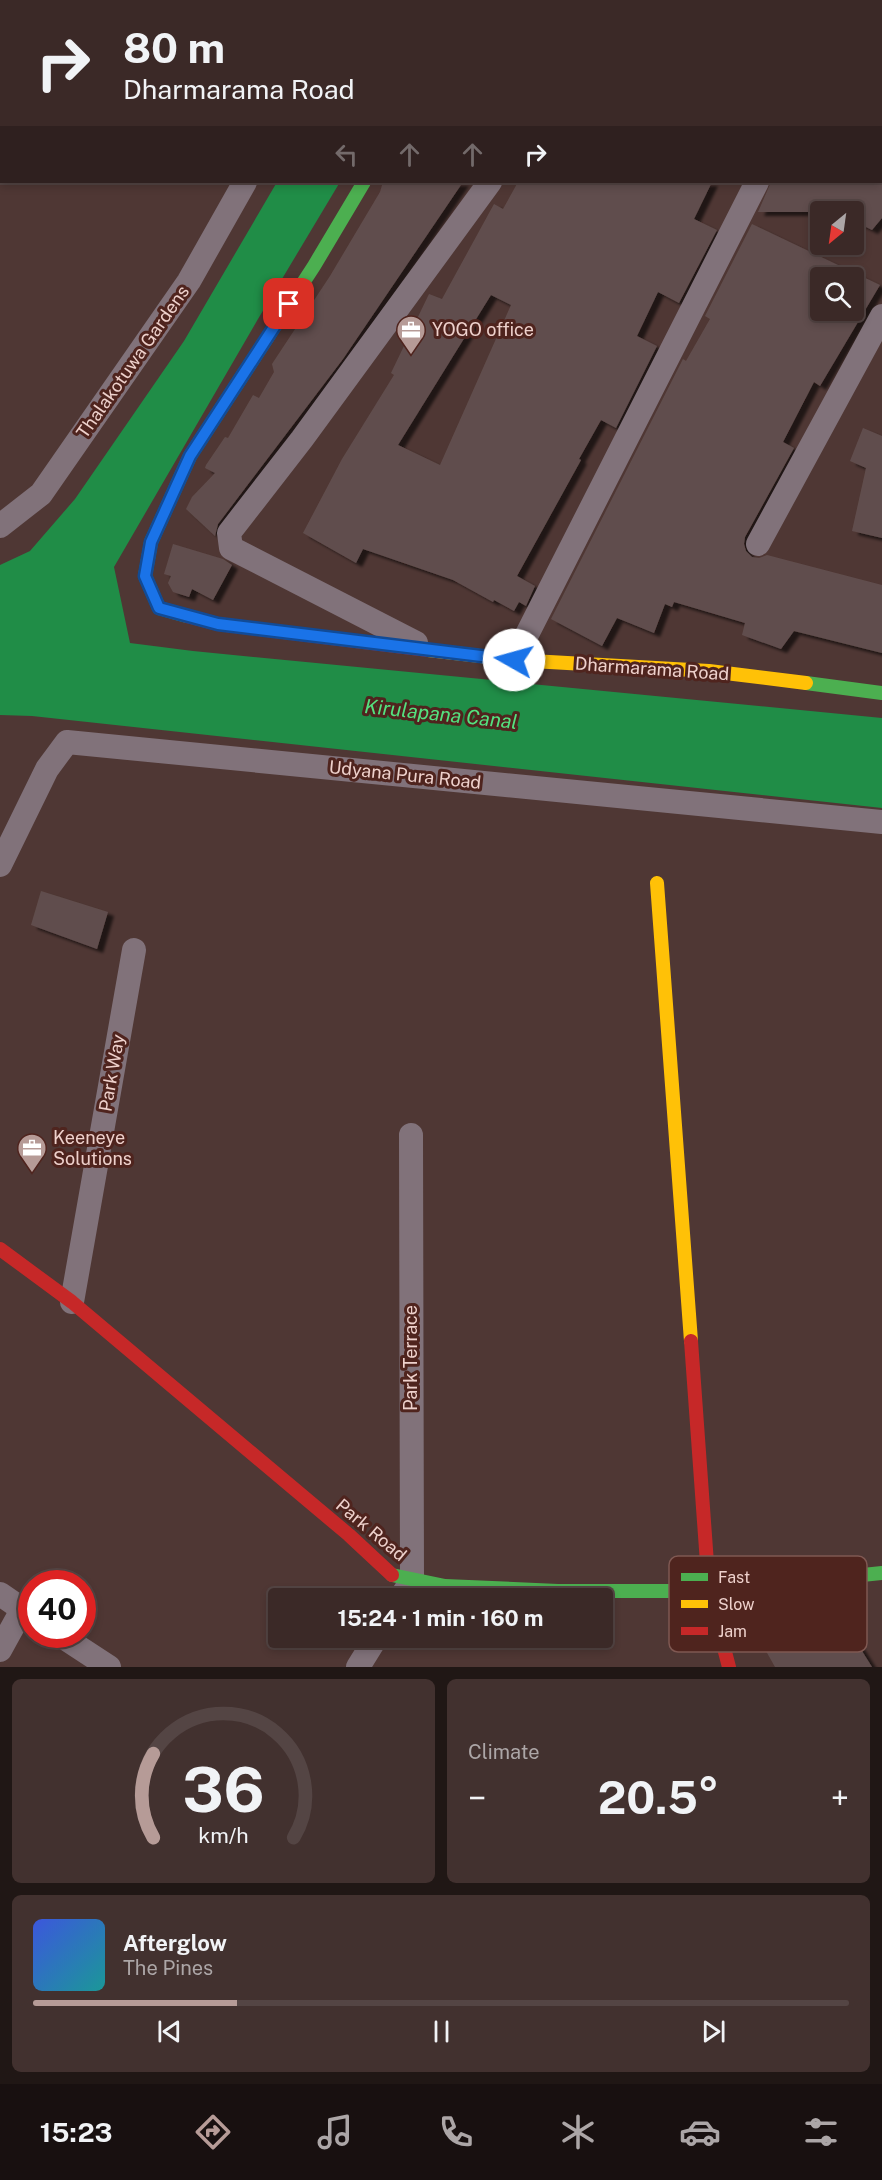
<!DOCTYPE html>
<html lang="en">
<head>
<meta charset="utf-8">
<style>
	body { margin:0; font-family:"Public Sans",sans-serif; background:#42312f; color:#f1f3f6; height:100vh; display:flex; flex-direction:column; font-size:22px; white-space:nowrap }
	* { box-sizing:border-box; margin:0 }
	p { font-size:20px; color:#aca6a7 }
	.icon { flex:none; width:33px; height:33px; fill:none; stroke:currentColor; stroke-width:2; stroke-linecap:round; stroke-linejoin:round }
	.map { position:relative; height:1667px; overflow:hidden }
	.panel { display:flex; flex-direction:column; gap:12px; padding:12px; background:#201715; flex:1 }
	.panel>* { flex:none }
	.banner { position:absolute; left:0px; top:0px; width:882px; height:183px; box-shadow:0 3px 9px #0003,0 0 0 2px #544544; background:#3b2927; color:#f1f3f6; overflow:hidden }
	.needle { width:39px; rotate:209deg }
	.controls { position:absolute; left:810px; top:201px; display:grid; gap:12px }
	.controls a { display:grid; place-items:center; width:54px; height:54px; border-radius:6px; background:#3b2927; box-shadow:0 3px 9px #0003,0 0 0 2px #544544; font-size:30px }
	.speed { position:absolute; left:18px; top:1570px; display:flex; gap:12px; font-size:30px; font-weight:700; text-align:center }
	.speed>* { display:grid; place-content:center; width:78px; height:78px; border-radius:50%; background:#3b2927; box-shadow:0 3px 9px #0003,0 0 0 2px #544544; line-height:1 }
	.speed .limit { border:9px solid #d22; background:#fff; color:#111 }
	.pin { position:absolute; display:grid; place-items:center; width:51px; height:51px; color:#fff; margin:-26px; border-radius:12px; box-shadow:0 3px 9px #0006 }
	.me { position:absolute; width:66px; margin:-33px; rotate:277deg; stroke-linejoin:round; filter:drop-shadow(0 0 4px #0008) }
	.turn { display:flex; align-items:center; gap:21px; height:126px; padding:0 24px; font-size:27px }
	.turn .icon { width:78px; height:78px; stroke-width:2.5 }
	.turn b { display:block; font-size:42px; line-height:51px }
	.lanes { display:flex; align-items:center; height:57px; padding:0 24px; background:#0003; justify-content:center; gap:30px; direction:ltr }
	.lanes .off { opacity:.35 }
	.big { font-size:45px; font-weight:700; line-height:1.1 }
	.panel .card { flex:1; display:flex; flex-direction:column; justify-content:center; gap:9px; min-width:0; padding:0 21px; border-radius:9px; background:#42312f }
	.panel .dial { align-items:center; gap:0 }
	.dial svg { height:156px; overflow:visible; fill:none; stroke:#544544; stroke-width:7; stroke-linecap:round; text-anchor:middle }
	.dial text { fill:#f1f3f6; stroke:none }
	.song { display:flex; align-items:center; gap:18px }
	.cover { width:72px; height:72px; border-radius:9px; background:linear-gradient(135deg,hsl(230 70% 55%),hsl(180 70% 35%)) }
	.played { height:6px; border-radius:3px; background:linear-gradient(90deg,#b69b97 25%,#544544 25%) }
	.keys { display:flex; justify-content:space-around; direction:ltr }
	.heat { display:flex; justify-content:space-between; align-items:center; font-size:33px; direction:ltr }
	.panel .tiles { flex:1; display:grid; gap:12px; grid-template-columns:1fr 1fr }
	.card:last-child { grid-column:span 2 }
	.trip { position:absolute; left:268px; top:1588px; width:345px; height:60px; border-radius:6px; background:#3b2927; box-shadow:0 3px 9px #0003,0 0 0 2px #544544; font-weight:700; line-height:60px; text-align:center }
	.dock { display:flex; height:96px; justify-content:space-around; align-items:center; background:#181010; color:#aca6a7 }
	.dock .icon { width:42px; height:42px }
	.dock .active { color:#b69b97 }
	.dock b { font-size:27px; color:#f1f3f6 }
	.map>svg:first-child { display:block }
</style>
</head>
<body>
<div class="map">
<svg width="882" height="1667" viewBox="0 0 882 1667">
	<defs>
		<filter id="shadow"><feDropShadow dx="6" dy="4" stdDeviation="1.5" flood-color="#0009"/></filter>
	</defs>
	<rect width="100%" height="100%" fill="#4f3734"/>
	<path fill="#208d47" d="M 277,182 L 340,182 L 258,319 L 114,567 L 130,643 L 193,651 L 882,718 L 882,808 L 32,716 L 0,715 L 0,565 L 30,551 L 75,499 L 184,341 Z"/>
	<g fill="#614e4d" fill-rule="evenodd" filter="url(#shadow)">
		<path d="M 383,182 L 463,182 L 343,359 L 218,524 L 215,536 L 186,509 L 192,497 L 215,473 L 205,468 L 206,465 L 225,437 L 228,438 L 253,395 L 259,398 L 274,372 L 272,364 L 330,276 L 380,192 Z"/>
		<path d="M 518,182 L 712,182 L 694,219 L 717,230 L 679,303 L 658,292 L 637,336 L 657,346 L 616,428 L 601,420 L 579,459 L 581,460 L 517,576 L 535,586 L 526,606 L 519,602 L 514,611 L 494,600 L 493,602 L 453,580 L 363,549 L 356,563 L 303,533 L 342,459 L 394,375 L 391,373 L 429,294 L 442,299 L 494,204 L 503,209 ZM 491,295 L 511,305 L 440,465 L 398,445 Z"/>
		<path d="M 771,182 L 882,182 L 882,218 L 872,230 L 854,221 L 854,212 L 758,212 Z"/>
		<path d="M 752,224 L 880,285 L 820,386 L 814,382 L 783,442 L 794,448 L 745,537 L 744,544 L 746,551 L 752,557 L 759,558 L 767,555 L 882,585 L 882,653 L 794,631 L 781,649 L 742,635 L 745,623 L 674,602 L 672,607 L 665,604 L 654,633 L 617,618 L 602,646 L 551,619 L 683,359 L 686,361 L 710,319 L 705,316 ZM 820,278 L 854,278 L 854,310 L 820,310 Z"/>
		<path d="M 863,428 L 882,436 L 882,538 L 852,531 L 866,468 L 850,461 Z"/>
		<path d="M 173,544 L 223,559 L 232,565 L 213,600 L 192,589 L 189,597 L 173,592 L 168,583 L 171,576 L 164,574 Z"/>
		<path d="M 41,891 L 108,912 L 97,949 L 31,925 Z"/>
		<path d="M 834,1606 L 872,1667 L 775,1667 L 766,1651 Z"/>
	</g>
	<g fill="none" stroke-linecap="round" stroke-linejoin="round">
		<g stroke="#81727a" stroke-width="24">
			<path d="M 161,0 L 163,2"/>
			<path d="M 736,0 L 739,2"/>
			<path d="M 76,2 L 77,0"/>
			<path d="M 343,2 L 344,0"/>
			<path d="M 470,2 L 471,0"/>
			<path d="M 621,2 L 622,0"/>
			<path d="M 880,77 L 882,78"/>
			<path d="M 0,123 L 2,121"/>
			<path d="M 0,526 L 41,494 L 189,281 L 245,182"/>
			<path d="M 758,544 L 882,316"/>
			<path d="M 416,643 L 231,548 L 229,533 L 302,439 L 490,182"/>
			<path d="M 514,660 L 757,182"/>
			<path d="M 0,865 L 47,769 L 67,742 L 882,822"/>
			<path d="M 72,1302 L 134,950"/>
			<path d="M 0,1594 L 32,1616"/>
			<path d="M 400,1599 L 412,1580 L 411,1135"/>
			<path d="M 60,1635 L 109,1667"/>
			<path d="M 0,1650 L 22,1610"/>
			<path d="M 358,1667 L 376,1638"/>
		</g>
		<g stroke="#4caf50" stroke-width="14">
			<path d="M 187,616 L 159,608 L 145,576 L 151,542 L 190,456 L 314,266 L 364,182"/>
			<path d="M 806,683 L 882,693"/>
			<path d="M 392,1575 L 445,1586 L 558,1591 L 709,1591 L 882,1573"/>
		</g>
		<g stroke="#ffc107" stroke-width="14">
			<path d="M 428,650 L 514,660 L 709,671 L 806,683"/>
			<path d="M 657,883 L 691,1341"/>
		</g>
		<g stroke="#c62828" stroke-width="14">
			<path d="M 187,616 L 218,624 L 428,650"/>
			<path d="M 0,1249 L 72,1302 L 349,1535 L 392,1575"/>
			<path d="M 691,1341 L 709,1591 L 729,1667"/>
		</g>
	</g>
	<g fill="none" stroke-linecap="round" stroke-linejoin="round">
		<g stroke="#114b97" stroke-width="15">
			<path id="route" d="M 289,304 L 190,456 L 151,542 L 145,576 L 159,608 L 218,624 L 514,660"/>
		</g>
		<use href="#route" stroke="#1a73e8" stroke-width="10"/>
	</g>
	<defs>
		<g id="office-pin" transform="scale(1.5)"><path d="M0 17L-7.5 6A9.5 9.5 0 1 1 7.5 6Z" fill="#b69b97" stroke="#4f241e"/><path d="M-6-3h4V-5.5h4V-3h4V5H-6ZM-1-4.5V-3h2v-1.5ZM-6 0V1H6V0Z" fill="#fff"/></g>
	</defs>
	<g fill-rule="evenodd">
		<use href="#office-pin" x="411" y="330"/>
		<use href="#office-pin" x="32" y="1148"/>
	</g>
	<g text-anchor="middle" stroke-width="6" stroke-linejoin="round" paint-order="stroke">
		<g font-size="18" fill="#eed1cc" stroke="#4f241e" text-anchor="start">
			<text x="432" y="336">YOGO office</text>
			<text x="53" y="1144">Keeneye<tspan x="53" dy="21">Solutions</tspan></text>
		</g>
		<g font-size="18" fill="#eed1cc" stroke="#4f241e">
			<text transform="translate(133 362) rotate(-55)" y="6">Thalakotuwa Gardens</text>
			<text transform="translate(652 669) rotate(4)" y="6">Dharmarama Road</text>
			<text transform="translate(405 775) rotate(6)" y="6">Udyana Pura Road</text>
			<text transform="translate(112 1073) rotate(-80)" y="6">Park Way</text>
			<text transform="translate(411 1358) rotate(-90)" y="6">Park Terrace</text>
			<text transform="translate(371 1530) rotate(40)" y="6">Park Road</text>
		</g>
		<g font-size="20" font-style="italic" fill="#54e17f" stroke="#4f241e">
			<text transform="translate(441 714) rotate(6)" y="7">Kirulapana Canal</text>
		</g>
	</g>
	<rect x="669" y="1556" width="198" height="96" rx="9" fill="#4f241e" stroke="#7f5852" stroke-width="1.5"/>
	<rect x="681" y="1573" width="27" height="8" fill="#4caf50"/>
	<rect x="681" y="1600" width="27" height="8" fill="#ffc107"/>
	<rect x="681" y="1627" width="27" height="8" fill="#c62828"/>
	<g font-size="16" fill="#eed1cc">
		<text x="718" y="1583">Fast</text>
		<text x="718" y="1610">Slow</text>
		<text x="718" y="1637">Jam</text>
	</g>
</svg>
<div class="controls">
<a><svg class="needle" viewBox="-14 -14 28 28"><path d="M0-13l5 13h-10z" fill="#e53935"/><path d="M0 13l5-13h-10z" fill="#aca6a7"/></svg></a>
<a><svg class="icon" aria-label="search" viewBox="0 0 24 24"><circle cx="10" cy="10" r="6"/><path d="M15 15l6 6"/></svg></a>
</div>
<div class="speed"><div class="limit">40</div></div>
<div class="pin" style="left:289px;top:304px;background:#d93025"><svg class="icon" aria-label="arrive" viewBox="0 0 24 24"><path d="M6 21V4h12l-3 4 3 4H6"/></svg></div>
<svg class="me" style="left:514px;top:660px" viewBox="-20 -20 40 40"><circle r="19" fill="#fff"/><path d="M0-13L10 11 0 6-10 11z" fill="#1a73e8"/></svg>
<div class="trip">15:24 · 1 min · 160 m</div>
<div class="banner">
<div class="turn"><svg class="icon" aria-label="right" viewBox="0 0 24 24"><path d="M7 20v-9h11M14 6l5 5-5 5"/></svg><div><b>80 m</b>Dharmarama Road</div></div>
<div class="lanes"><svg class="icon off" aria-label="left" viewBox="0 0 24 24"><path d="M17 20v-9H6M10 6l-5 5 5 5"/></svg><svg class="icon off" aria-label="ahead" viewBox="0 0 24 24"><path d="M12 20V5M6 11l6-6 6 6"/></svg><svg class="icon off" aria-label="ahead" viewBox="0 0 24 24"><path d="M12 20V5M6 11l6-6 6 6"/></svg><svg class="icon" aria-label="right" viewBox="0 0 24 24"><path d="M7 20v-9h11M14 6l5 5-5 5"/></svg></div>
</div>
</div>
<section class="panel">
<div class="tiles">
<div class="card dial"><svg viewBox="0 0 100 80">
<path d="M14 69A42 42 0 1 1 86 69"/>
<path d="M14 69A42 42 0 0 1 14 26" stroke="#b69b97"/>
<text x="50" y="56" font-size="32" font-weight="700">36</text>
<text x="50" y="72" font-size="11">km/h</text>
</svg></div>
<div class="card"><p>Climate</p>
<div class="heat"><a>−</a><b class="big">20.5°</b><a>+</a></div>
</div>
<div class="card">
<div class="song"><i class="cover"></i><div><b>Afterglow</b><p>The Pines</p></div></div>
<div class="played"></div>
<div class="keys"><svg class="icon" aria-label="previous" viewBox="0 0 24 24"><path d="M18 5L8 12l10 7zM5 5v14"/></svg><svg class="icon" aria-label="pause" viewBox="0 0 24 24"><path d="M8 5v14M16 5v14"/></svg><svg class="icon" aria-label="next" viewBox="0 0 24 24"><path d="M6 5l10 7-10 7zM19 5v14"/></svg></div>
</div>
</div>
</section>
<nav class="dock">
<b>15:23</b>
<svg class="icon active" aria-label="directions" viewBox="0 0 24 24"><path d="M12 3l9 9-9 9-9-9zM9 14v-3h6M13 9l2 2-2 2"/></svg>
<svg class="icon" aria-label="music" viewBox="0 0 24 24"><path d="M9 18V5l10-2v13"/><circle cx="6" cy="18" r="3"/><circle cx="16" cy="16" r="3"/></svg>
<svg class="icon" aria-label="phone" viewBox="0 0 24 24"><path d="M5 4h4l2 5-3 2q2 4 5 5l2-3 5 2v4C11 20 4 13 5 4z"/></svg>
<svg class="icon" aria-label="climate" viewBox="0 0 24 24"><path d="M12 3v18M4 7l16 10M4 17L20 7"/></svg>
<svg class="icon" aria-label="car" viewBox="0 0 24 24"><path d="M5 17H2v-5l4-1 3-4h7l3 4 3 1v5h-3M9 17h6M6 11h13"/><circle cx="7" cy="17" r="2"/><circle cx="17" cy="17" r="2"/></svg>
<svg class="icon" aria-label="filters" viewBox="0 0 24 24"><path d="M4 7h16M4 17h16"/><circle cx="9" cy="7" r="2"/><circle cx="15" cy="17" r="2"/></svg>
</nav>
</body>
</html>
